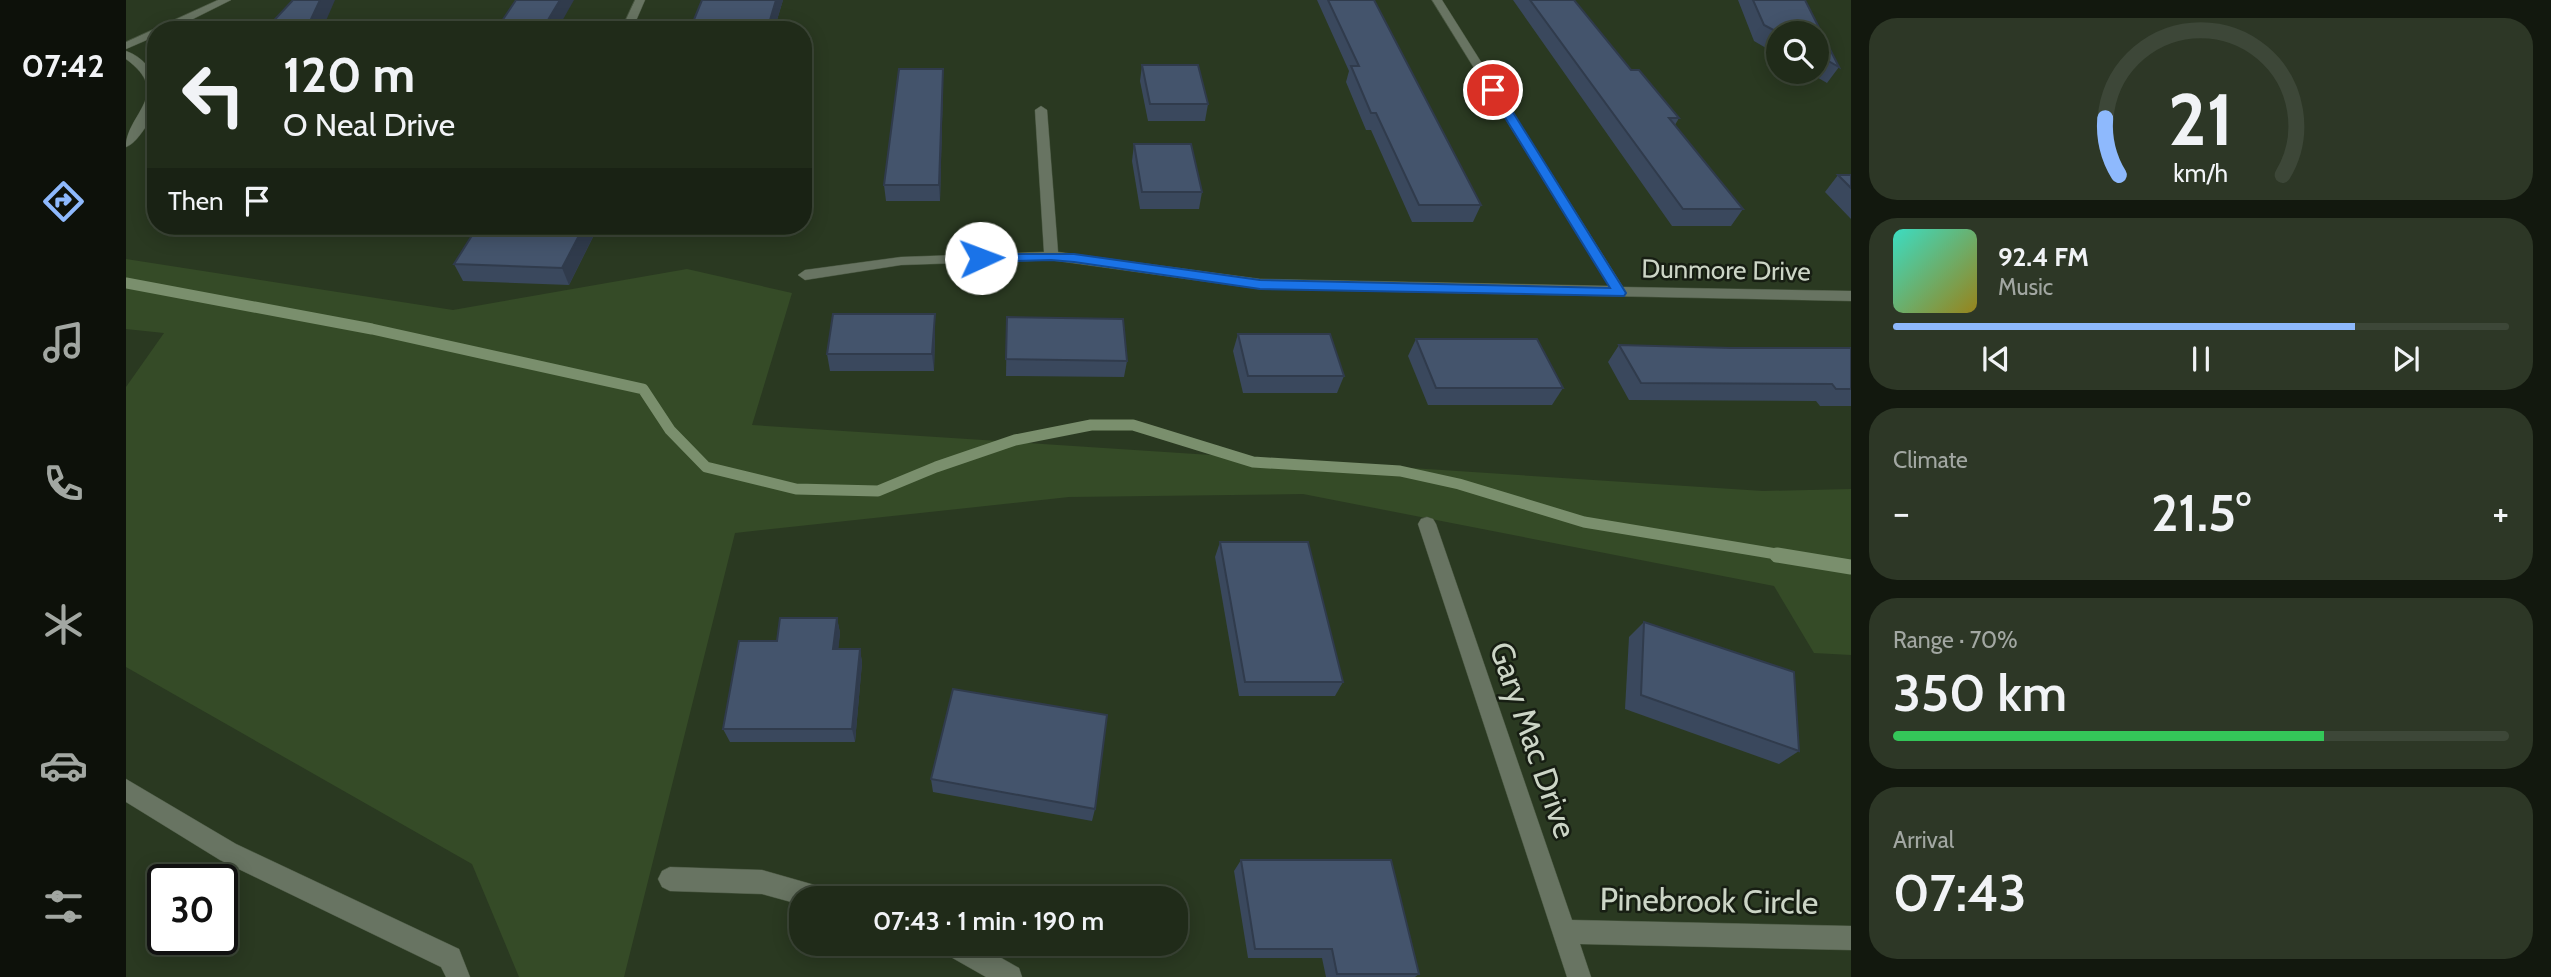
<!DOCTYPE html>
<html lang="en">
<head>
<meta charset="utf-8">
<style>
	body { margin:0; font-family:Cabin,sans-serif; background:#2d3726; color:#f1f3f6; height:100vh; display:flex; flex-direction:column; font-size:26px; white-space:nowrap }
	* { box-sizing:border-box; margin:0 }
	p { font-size:23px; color:#a2a7a2 }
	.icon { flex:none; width:38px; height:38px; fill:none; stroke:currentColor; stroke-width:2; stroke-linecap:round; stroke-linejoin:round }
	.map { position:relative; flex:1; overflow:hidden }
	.details { display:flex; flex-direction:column; gap:18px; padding:18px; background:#12180e; width:700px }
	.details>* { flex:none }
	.guide { position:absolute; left:21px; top:21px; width:665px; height:214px; border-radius:28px; box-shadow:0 4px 18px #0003,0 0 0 2px #3d4738; background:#202b19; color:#f1f3f6; overflow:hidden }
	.fabs { position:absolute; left:1640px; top:21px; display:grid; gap:14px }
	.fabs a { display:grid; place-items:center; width:63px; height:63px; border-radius:50%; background:#202b19; box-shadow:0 4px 18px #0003,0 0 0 2px #3d4738; font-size:35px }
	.speed { position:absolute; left:21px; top:864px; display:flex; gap:14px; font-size:35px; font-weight:700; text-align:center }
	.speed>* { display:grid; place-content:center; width:91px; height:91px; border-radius:50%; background:#202b19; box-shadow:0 4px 18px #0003,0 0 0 2px #3d4738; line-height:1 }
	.speed .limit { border:4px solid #111; border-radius:10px; background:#fff; color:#111 }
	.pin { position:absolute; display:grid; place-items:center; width:60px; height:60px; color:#fff; margin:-30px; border:4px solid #fff; border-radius:50%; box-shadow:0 2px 7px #0007 }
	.me { position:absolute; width:77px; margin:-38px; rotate:88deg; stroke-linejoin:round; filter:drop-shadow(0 0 5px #0008) }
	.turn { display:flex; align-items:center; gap:24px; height:147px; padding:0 21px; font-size:32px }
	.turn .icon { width:91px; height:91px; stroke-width:2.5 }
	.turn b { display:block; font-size:49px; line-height:60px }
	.then { display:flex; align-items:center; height:66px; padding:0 21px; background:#0003; gap:14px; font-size:26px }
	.big { font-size:52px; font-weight:600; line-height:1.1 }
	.details .tile { flex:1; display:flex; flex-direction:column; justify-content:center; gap:10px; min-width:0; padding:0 24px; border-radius:28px; background:#2d3726 }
	.details .dial { align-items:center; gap:0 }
	.dial svg { height:182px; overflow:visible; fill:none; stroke:#3d4738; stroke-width:7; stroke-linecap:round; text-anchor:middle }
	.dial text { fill:#f1f3f6; stroke:none }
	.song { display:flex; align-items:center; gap:21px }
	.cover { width:84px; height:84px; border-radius:10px; background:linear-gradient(135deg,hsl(170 70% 55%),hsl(50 70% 35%)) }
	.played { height:7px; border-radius:4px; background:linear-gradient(90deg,#8eb9fd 75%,#3d4738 75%) }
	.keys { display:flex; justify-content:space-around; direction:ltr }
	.heat { display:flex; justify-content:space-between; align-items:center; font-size:38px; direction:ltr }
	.charge { height:10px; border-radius:5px; background:linear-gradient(90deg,#34c759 70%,#3d4738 0) }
	.trip { position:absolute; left:663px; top:886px; width:399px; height:70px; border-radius:28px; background:#202b19; box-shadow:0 4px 18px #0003,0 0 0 2px #3d4738; font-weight:600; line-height:70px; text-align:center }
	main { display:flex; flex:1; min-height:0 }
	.menu { display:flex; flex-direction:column; width:126px; justify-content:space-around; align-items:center; background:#0d110a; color:#a2a7a2 }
	.menu .icon { width:49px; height:49px }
	.menu .selected { color:#8eb9fd }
	.menu b { font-size:32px; color:#f1f3f6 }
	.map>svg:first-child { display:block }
</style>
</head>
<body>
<main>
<nav class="menu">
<b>07:42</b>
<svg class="icon selected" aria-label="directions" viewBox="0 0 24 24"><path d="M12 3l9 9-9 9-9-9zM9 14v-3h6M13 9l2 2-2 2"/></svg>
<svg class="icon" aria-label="music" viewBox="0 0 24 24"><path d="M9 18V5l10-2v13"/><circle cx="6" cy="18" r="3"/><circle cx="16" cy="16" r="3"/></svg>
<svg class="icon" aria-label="phone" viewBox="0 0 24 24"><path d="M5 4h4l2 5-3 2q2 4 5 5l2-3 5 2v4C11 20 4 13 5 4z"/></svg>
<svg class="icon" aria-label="climate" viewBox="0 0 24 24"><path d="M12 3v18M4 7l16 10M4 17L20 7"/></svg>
<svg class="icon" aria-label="car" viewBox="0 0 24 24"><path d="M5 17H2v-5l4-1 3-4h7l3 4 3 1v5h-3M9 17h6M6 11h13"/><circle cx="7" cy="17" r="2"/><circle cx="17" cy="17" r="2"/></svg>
<svg class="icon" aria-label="filters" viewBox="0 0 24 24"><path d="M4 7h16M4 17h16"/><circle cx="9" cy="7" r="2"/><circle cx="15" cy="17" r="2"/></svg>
</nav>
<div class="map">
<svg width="1725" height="977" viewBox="0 0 1725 977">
	<rect width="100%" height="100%" fill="#2a3921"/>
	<path fill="#354b27" d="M 0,259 L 327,310 L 561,269 L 666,293 L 626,425 L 1637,491 L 1725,489 L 1725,655 L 1688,653 L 1648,586 L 1177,494 L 943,497 L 609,533 L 498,977 L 393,977 L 346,864 L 0,667 L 0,387 L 38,333 L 0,329 Z"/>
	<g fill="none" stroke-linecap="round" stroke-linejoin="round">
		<path stroke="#7a8f6d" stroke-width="11" d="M 0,283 L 246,329 L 517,389 L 544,430 L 580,467 L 670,489 L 752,491 L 810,467 L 889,440 L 965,425 L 1007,425 L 1127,462 L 1274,471 L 1333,484 L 1458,522 L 1662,556"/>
		<path stroke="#7a8f6d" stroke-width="15" d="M 1651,555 L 1725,567"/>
		<g stroke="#47553f" stroke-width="1">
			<g id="minor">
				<path d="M 92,0 L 105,0 L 45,30 L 30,30 L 30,36 L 0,49 L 0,42 Z"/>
				<path d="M 509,0 L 519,0 L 506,30 L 495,30 Z"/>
				<path d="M 1306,0 L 1316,0 L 1497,287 L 1725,291 L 1725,301 L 1134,289 L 925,260 L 775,265 L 679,280 L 672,275 L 679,270 L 775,257 L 918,252 L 909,110 L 915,106 L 921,110 L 932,252 L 1134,279 L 1483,286 Z"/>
				<path d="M 0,51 C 34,63 37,101 19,128 C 14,135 8,144 0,147 C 0,114 48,94 0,59 Z"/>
				<path d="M 1301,517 L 1307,519 L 1310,524 L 1446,920 L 1725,926 L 1725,950 L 1454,944 L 1465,977 L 1441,977 L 1292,524 L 1295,519 Z"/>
				<path d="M 0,779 L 110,844 L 333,949 L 344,977 L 320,977 L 315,967 L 94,860 L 0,802 Z"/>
				<path d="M 544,867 L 636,870 L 692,886 L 700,890 L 704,898 L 676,898 L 676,905 L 636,894 L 544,891 L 536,887 L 532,879 L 536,871 Z"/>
				<path d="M 813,943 L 849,943 L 893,968 L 896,977 L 860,977 L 816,952 Z"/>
			</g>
		</g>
		<use href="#minor" fill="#687462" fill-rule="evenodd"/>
	</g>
	<g fill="#3a485d">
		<path d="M 576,0 L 657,0 L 648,30 L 566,30 L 565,27 Z"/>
		<path d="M 1191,0 L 1248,0 L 1355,205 L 1347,222 L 1286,222 L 1245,130 L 1240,130 L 1220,82 L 1223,71 Z"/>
		<path d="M 1387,0 L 1448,0 L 1505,70 L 1553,118 L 1549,125 L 1617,209 L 1605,226 L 1546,226 Z"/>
		<path d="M 1612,0 L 1679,0 L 1713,67 L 1701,83 L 1682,72 L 1690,72 L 1690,33 L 1652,33 L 1652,55 L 1628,41 Z"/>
		<path d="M 1016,65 L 1082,104 L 1079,121 L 1022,121 L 1014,81 Z"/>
		<path d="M 817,85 L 814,201 L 760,201 L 758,185 Z"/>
		<path d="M 1008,144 L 1076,192 L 1073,209 L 1014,209 L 1006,161 Z"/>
		<path d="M 1712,175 L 1725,175 L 1725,219 L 1699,192 Z"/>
		<path d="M 30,190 L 30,207 L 23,198 Z"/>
		<path d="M 352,226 L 466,226 L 469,233 L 443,285 L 337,281 L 328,264 Z"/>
		<path d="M 881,317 L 1001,361 L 998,377 L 880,376 Z"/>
		<path d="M 809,331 L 808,371 L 704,371 L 701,354 Z"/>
		<path d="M 1112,334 L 1218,376 L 1211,393 L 1117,393 L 1107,351 Z"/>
		<path d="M 1290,339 L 1437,388 L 1426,405 L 1302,405 L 1282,356 Z"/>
		<path d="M 1493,345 L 1605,348 L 1725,348 L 1725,406 L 1694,406 L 1690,401 L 1503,400 L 1482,362 Z"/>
		<path d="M 1094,542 L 1217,682 L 1209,696 L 1113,696 L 1089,557 Z"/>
		<path d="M 711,618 L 714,633 L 712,649 L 734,649 L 736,663 L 729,742 L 604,742 L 597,729 L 651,641 Z"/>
		<path d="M 1518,622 L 1673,751 L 1653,764 L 1499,709 L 1503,637 Z"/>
		<path d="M 805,779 L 969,809 L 966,821 L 807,792 Z"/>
		<path d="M 1115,860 L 1293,974 L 1289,977 L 1200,977 L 1196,958 L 1122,958 L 1108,871 Z"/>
	</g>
	<g fill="#303b4c">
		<path d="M 194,0 L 209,0 L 196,30 L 180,30 Z"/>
		<path d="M 434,0 L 448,0 L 431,30 L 416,30 Z"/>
		<path d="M 650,0 L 657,0 L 648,30 L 641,30 Z"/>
		<path d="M 817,69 L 817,85 L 814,201 L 813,185 Z"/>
		<path d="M 458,226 L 466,226 L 469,233 L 443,285 L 436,268 Z"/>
		<path d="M 809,314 L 809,331 L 808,371 L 806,354 Z"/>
		<path d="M 711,618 L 714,633 L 711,663 L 707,649 Z"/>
		<path d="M 734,649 L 736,663 L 729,742 L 726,729 Z"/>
	</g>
	<g fill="#44546c" stroke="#303b4c" stroke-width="2">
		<path d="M 167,0 L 194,0 L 180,30 L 139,30 Z"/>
		<path d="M 390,0 L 434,0 L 416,30 L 370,30 Z"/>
		<path d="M 576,0 L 650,0 L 641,30 L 574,30 L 575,27 L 565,27 Z"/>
		<path d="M 1202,0 L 1248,0 L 1355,205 L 1293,205 L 1250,113 L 1245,113 L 1225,66 L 1233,66 Z"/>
		<path d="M 1404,0 L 1448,0 L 1505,70 L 1513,70 L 1553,118 L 1543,118 L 1617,209 L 1557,209 Z"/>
		<path d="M 1627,0 L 1679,0 L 1713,67 L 1690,54 L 1690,33 L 1653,33 L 1638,25 Z"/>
		<path d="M 1016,65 L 1072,65 L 1082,104 L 1024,104 Z"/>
		<path d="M 773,69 L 817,69 L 813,185 L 758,185 Z"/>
		<path d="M 1008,144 L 1065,144 L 1076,192 L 1016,192 Z"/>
		<path d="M 1712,175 L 1725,175 L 1725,188 Z"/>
		<path d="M 30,190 L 30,198 L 23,198 Z"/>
		<path d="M 352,226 L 458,226 L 436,268 L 328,264 Z"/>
		<path d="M 707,314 L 809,314 L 806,354 L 701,354 Z"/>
		<path d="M 881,317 L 997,319 L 1001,361 L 880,359 Z"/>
		<path d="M 1112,334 L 1204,334 L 1218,376 L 1122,376 Z"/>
		<path d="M 1290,339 L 1411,339 L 1437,388 L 1310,388 Z"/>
		<path d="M 1493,345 L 1605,348 L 1725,348 L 1725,389 L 1710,389 L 1706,384 L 1515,383 Z"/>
		<path d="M 1094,542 L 1182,542 L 1217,682 L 1119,682 Z"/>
		<path d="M 654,618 L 711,618 L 707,649 L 734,649 L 726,729 L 597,729 L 613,641 L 651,641 Z"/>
		<path d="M 1518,622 L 1668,672 L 1673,751 L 1515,695 Z"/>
		<path d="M 827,689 L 981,715 L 969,809 L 805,779 Z"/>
		<path d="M 1115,860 L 1265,860 L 1293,974 L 1211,974 L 1206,949 L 1129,949 Z"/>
	</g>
	<path fill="#1a73e8" stroke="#114b97" stroke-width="2" d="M 1367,87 L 1373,90 L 1500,293 L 1498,296 L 1134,289 L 948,262 L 925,260 L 855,262 L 848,258 L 855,254 L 948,254 L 1134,280 L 1484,288 L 1362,90 Z"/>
	<g text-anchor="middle" stroke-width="5" stroke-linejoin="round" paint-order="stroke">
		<g font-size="26" fill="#ccd5c6" stroke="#171e13">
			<text transform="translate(1600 270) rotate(1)" y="9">Dunmore Drive</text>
		</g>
		<g font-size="32" fill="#ccd5c6" stroke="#171e13">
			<text transform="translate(1407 740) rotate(71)" y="11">Gary Mac Drive</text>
			<text transform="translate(1583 901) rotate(1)" y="11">Pinebrook Circle</text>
		</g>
	</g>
</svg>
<div class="fabs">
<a><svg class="icon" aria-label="search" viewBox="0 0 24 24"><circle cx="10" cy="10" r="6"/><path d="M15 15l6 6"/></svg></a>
</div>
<div class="speed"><div class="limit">30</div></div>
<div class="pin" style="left:1367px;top:90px;background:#d93025"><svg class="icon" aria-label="arrive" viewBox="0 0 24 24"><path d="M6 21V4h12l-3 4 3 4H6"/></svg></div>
<svg class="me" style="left:855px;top:258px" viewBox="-20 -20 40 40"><circle r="19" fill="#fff"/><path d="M0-13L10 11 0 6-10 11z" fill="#1a73e8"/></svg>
<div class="trip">07:43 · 1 min · 190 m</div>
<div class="guide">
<div class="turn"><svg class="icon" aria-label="left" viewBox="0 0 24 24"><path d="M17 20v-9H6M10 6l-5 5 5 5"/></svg><div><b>120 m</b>O Neal Drive</div></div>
<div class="then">Then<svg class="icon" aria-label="arrive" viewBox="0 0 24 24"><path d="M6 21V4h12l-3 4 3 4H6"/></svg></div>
</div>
</div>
<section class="details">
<div class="tile dial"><svg viewBox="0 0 100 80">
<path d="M14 69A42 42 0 1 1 86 69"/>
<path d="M14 69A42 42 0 0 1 8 44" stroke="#8eb9fd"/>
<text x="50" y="56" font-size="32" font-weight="700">21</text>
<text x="50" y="72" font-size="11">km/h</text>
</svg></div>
<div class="tile">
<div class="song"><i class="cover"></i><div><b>92.4 FM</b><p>Music</p></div></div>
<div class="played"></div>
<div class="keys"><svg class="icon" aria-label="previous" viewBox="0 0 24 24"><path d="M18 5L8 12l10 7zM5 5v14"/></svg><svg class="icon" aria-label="pause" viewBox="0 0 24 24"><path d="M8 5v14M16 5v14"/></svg><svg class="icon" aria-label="next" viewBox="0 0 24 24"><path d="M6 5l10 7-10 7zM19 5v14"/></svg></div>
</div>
<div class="tile"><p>Climate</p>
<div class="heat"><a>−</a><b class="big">21.5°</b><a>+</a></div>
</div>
<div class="tile"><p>Range · 70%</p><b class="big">350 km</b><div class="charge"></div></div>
<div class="tile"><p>Arrival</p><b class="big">07:43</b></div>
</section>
</main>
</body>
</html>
